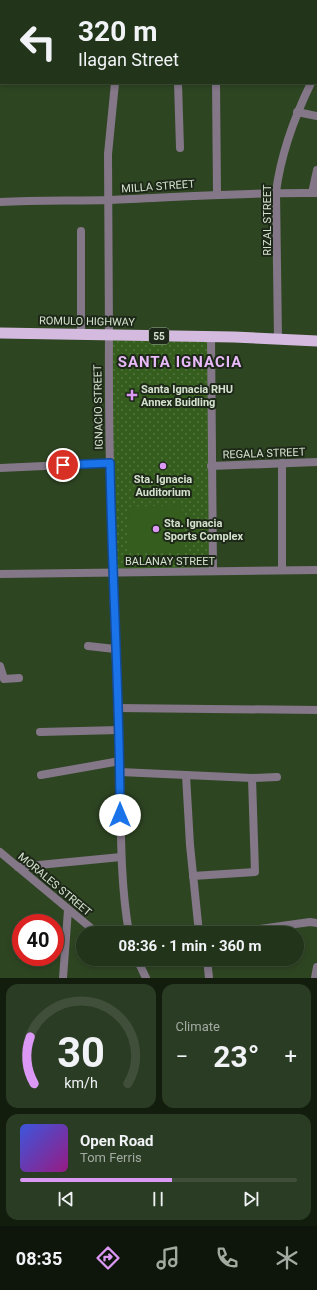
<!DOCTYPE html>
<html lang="en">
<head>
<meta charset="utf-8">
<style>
	body { margin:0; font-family:Roboto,sans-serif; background:#2a3c23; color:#f1f3f6; height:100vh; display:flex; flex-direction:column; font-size:15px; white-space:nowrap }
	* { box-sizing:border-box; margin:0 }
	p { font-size:13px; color:#a2aaa2 }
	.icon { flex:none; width:22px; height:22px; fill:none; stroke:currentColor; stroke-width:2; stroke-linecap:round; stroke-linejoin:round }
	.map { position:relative; height:978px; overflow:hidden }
	.side { display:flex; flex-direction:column; gap:6px; padding:6px; background:#131d0e; flex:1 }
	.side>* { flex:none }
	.banner { position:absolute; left:0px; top:0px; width:317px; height:84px; box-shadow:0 2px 6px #0003,0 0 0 1px #3f4f39; background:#22341a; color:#f1f3f6; overflow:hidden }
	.speed { position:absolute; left:12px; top:914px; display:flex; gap:8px; font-size:20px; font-weight:700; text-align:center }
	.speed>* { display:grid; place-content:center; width:52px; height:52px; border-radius:50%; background:#22341a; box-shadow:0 2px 6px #0003,0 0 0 1px #3f4f39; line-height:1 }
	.speed .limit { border:6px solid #d22; background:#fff; color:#111 }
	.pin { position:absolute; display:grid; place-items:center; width:34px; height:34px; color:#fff; margin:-17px; border:2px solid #fff; border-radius:50%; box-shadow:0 1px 4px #0007 }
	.me { position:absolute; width:44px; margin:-22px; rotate:0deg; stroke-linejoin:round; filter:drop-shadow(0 0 3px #0008) }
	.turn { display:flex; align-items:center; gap:14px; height:84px; padding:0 12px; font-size:18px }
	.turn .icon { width:52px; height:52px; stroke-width:2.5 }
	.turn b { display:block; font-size:28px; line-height:34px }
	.big { font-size:30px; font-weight:700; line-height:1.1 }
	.side .tile { flex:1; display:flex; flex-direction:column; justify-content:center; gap:6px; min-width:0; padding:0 14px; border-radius:12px; background:#2a3c23 }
	.side .dial { align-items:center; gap:0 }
	.dial svg { height:104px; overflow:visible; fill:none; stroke:#3f4f39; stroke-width:7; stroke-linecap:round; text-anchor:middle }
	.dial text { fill:#f1f3f6; stroke:none }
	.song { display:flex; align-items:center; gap:12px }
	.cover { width:48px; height:48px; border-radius:6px; background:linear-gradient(135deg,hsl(230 70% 55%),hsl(310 70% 35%)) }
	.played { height:4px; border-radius:2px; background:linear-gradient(90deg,#db99f5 55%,#3f4f39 55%) }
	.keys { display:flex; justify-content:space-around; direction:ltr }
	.heat { display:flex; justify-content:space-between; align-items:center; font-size:22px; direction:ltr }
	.side .tiles { flex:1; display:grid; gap:6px; grid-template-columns:1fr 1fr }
	.tile:last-child { grid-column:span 2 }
	.trip { position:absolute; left:76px; top:926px; width:228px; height:40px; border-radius:20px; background:#22341a; box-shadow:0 2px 6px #0003,0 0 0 1px #3f4f39; font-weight:700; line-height:40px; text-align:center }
	.tabs { display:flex; height:64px; justify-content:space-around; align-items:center; background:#0e150a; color:#a2aaa2 }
	.tabs .icon { width:28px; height:28px }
	.tabs .current { color:#db99f5 }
	.tabs b { font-size:18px; color:#f1f3f6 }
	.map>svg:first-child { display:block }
</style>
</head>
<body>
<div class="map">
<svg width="317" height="978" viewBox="0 0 317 978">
	<defs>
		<pattern id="park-dots" width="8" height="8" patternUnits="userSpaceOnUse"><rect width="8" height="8" fill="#355e1e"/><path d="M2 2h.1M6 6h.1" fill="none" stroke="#51753e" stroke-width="1.8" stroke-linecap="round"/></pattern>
	</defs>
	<rect width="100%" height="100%" fill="#2e4522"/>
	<path fill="url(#park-dots)" d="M 110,336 L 210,338 L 212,570 L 112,571 Z"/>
	<path fill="#355e1e" d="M 182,505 L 183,552 L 129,553 L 128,507 Z"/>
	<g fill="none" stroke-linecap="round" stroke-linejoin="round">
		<g stroke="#837788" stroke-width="8">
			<path d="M 127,1 L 127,0"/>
			<path d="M 183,1 L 183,0"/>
			<path d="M 0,34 L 1,34"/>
			<path d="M 178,83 L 180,148"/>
			<path d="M 216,83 L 217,193"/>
			<path d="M 297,112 L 317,116"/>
			<path d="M 312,193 L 317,170"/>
			<path d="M 0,202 C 37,200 73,201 110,200 C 179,197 248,192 317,193"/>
			<path d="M 81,231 L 81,334"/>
			<path d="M 109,335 L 108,154 L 115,83"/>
			<path d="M 211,337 L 213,571"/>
			<path d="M 282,463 L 282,570"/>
			<path d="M 211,466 L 317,462"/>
			<path d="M 0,468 L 110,463"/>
			<path d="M 0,574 L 317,570"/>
			<path d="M 88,646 L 115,649"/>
			<path d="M 0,666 L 4,679 L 19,678"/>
			<path d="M 117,708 L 317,710"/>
			<path d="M 40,732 L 119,730"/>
			<path d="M 120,772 L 252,778"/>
			<path d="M 41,775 L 120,761"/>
			<path d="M 186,775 L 190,845 L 199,933"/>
			<path d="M 0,852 L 97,933"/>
			<path d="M 18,867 L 121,857"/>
			<path d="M 193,876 L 255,872 L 252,778 L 277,777"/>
			<path d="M 230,933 L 310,922 L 317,923"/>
			<path d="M 207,959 L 209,978"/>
			<path d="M 63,978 L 68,910"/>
			<path d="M 315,978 L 317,967"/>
		</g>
		<g stroke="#837788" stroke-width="8">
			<path d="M 316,71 L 317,69"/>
			<path d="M 109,335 C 108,471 114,607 119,743 C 122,806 118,870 129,933"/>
			<path d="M 278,339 L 276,192 C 281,153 294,118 311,83"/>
			<path d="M 137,959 L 146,978"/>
		</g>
		<path stroke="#d5bae0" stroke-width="11" d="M 0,333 L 234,337 L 317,341"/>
	</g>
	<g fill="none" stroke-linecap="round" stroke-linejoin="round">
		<g stroke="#114b97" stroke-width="10">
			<path id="route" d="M 63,465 L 110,463 C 112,581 120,698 120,815"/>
		</g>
		<use href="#route" stroke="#1a73e8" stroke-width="7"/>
	</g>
	<g fill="#db99f5" stroke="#1d2818" stroke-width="1.5">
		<path d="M130 389h4v4h4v4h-4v4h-4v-4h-4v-4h4z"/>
		<circle cx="163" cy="466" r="4"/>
		<circle cx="156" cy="529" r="4"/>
	</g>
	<g text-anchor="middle" stroke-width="4" stroke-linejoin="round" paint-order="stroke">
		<rect fill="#1d2818" stroke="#9daa97" stroke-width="1" x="149" y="328" width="20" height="16" rx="3"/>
		<g font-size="10" font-weight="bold" fill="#d4e2cd">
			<text x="159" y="340">55</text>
		</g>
		<g font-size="11" fill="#d4e2cd" stroke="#1d2818">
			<text transform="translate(158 186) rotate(-4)" y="4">MILLA STREET</text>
			<text transform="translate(267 220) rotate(-90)" y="4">RIZAL STREET</text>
			<text transform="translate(87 321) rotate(1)" y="4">ROMULO HIGHWAY</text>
			<text transform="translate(98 407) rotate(-91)" y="4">IGNACIO STREET</text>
			<text transform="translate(264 453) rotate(-2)" y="4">REGALA STREET</text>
			<text x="170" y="565">BALANAY STREET</text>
			<text transform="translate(55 884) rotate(40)" y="4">MORALES STREET</text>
		</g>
		<g font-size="11" font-weight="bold" fill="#d4e2cd" stroke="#1d2818" text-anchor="start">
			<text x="141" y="393">Santa Ignacia RHU<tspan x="141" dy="13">Annex Buidling</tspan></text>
			<text x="163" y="483" text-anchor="middle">Sta. Ignacia<tspan x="163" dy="13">Auditorium</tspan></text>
			<text x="164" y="527">Sta. Ignacia<tspan x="164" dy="13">Sports Complex</tspan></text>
		</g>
		<g font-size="15" font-weight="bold" letter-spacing="1" fill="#e8bafa" stroke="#1d2818">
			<text x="180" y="367">SANTA IGNACIA</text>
		</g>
	</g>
</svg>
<div class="speed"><div class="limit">40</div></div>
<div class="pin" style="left:63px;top:465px;background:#d93025"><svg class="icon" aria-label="arrive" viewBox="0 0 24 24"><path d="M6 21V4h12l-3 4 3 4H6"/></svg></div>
<svg class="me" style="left:120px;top:815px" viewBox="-20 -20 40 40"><circle r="19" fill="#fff"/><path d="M0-13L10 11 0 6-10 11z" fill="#1a73e8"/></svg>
<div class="trip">08:36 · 1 min · 360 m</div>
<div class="banner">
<div class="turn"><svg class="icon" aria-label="left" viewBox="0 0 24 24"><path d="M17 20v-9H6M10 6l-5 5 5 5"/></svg><div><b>320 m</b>Ilagan Street</div></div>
</div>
</div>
<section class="side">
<div class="tiles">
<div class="tile dial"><svg viewBox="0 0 100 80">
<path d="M14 69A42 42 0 1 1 86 69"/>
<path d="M14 69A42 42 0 0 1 11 33" stroke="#db99f5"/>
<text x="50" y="56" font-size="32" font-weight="700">30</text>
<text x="50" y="72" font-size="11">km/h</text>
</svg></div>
<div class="tile"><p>Climate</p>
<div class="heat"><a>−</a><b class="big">23°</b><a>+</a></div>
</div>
<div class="tile">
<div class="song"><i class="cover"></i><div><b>Open Road</b><p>Tom Ferris</p></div></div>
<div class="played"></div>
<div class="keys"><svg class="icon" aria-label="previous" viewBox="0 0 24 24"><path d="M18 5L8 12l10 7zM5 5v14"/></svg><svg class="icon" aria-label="pause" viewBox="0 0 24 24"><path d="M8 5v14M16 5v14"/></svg><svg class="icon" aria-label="next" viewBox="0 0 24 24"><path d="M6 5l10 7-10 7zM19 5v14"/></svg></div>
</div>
</div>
</section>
<nav class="tabs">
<b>08:35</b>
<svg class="icon current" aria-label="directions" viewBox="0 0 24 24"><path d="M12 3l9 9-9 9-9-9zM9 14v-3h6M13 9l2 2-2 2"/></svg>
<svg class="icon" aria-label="music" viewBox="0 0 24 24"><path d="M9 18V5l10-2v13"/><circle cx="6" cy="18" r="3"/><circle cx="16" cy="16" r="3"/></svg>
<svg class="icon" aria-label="phone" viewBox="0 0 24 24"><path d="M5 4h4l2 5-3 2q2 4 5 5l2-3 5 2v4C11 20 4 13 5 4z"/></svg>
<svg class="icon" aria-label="climate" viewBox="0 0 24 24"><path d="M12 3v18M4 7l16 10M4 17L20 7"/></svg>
</nav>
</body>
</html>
